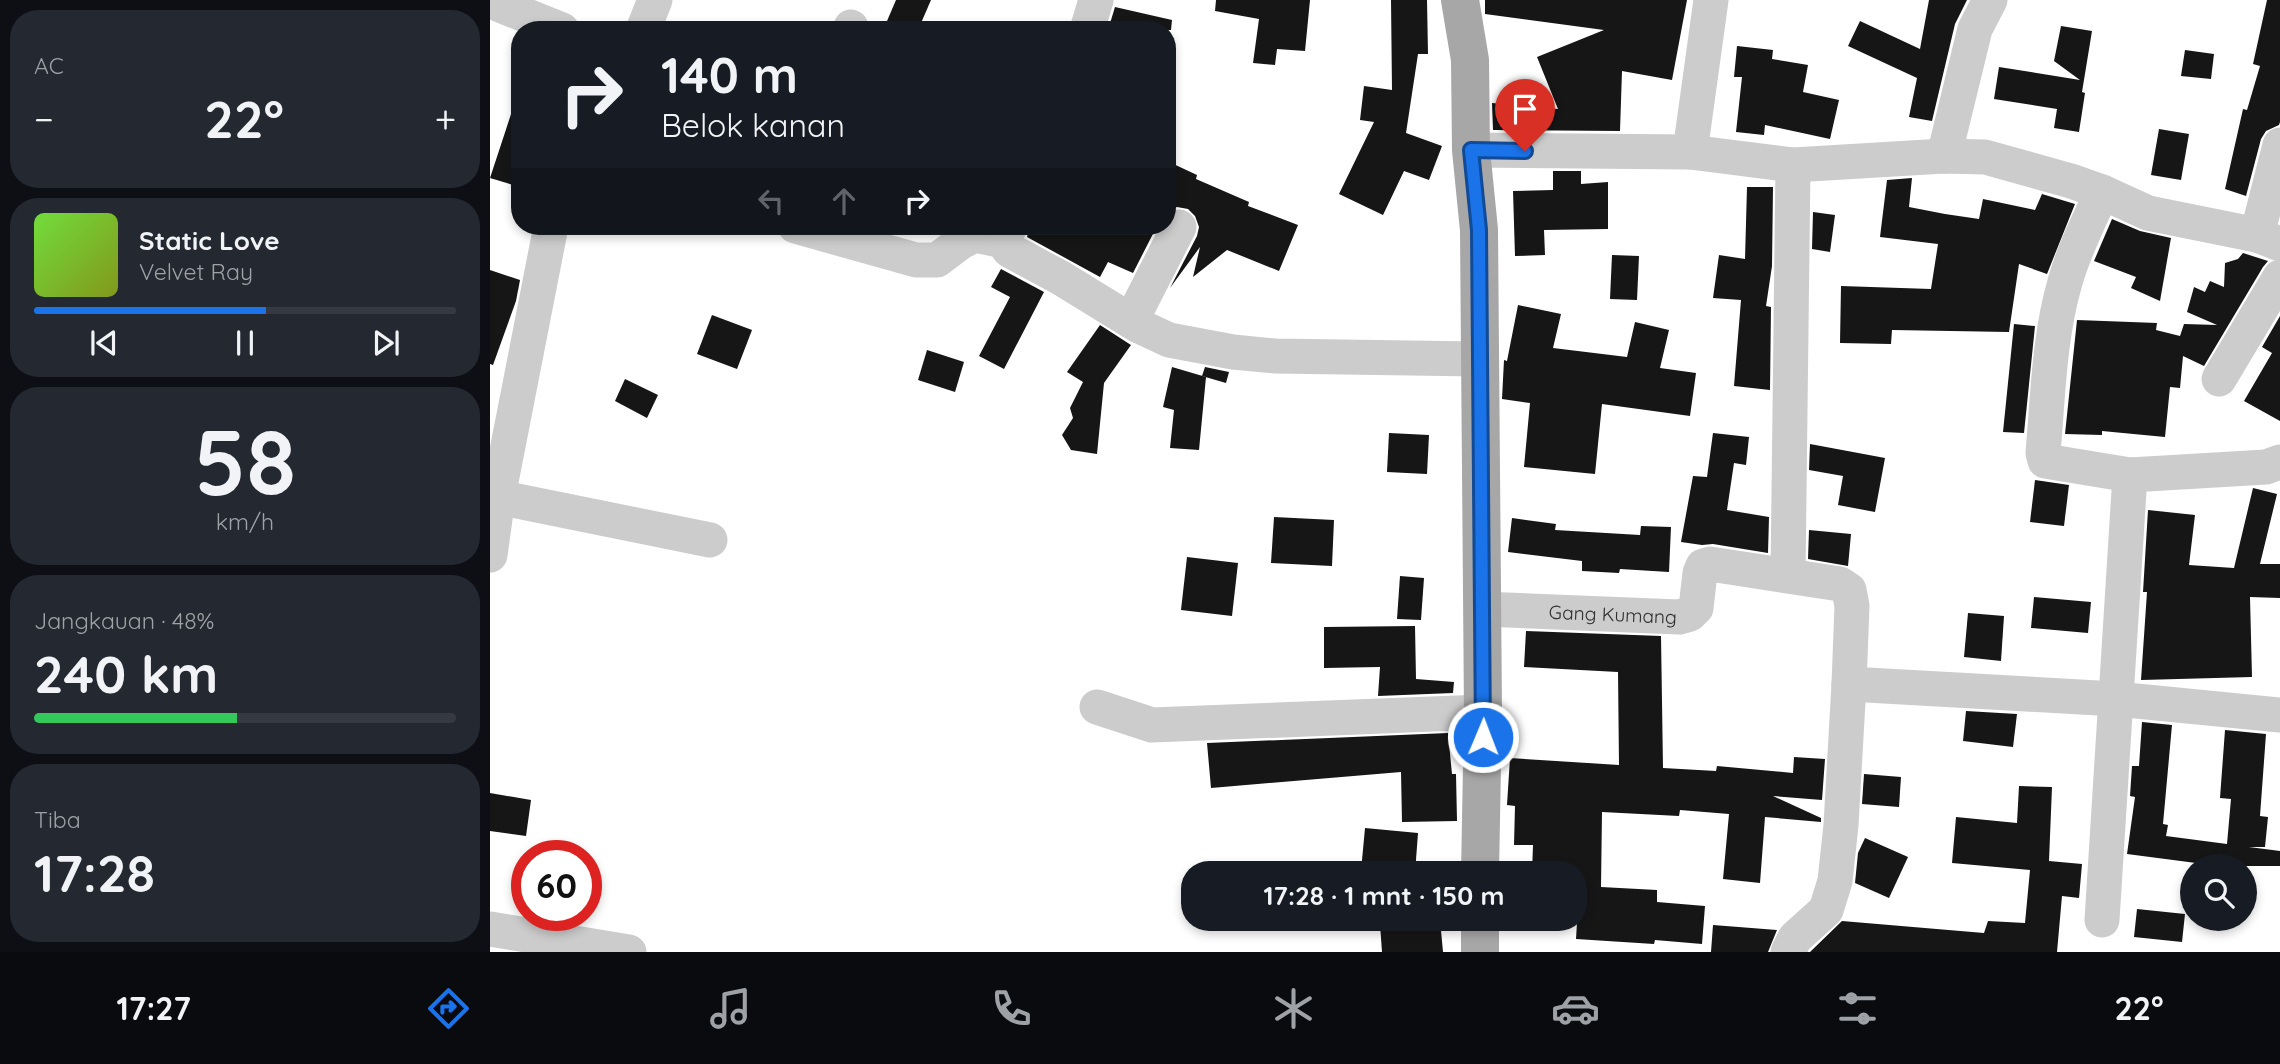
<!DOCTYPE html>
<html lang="id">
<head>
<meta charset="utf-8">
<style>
	body { margin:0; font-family:Quicksand,sans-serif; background:#242831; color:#f1f3f6; height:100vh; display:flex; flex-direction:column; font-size:26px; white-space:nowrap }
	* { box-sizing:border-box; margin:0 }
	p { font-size:23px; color:#9ea1a6 }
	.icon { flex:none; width:38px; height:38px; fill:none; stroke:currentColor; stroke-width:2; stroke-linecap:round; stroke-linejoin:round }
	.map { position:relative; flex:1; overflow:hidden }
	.details { display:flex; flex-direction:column; gap:10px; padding:10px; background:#0d0f14; width:490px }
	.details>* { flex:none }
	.top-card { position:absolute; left:21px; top:21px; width:665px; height:214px; border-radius:28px; box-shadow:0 4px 10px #0003; background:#171b24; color:#f1f3f6; overflow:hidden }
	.controls { position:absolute; left:1690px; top:854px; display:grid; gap:14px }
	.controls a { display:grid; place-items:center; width:77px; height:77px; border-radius:50%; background:#171b24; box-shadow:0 4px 10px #0003; font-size:35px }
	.speed { position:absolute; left:21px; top:840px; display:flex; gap:14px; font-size:35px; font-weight:700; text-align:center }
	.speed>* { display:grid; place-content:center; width:91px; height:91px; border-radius:50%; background:#171b24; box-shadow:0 4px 10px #0003; line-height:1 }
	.speed .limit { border:10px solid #d22; background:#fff; color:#111 }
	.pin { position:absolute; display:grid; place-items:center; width:60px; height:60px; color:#fff; margin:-72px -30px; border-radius:50% 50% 50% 0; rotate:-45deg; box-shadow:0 0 7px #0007 }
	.pin .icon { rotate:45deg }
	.me { position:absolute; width:77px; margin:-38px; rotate:1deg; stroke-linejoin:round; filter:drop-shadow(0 0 5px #0008) }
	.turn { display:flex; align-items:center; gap:24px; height:147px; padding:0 35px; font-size:32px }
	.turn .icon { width:91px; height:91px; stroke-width:2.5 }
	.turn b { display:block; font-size:49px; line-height:60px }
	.lanes { display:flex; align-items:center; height:66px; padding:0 35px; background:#0003; justify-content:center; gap:35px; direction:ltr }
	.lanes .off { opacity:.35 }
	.big { font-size:52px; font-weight:700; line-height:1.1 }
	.details .widget { flex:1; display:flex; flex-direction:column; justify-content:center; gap:10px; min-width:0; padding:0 24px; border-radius:28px; background:#242831 }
	.details .dial { align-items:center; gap:0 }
	.dial b { font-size:91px; line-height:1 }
	.song { display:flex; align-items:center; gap:21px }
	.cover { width:84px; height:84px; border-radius:10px; background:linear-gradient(135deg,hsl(100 70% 55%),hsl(70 70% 35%)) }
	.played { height:7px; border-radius:4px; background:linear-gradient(90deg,#1a73e8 55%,#363941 55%) }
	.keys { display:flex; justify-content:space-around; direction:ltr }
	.heat { display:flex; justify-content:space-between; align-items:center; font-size:38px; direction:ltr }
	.charge { height:10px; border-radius:5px; background:linear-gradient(90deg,#34c759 48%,#363941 0) }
	.trip { position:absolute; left:691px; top:861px; width:406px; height:70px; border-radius:28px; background:#171b24; box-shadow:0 4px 10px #0003; font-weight:700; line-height:70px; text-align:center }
	.tabs { display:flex; height:112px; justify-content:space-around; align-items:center; background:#090b0e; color:#9ea1a6 }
	.tabs .icon { width:49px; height:49px }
	.tabs .selected { color:#1a73e8 }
	.tabs b { font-size:32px; color:#f1f3f6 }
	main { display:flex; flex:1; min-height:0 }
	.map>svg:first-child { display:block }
</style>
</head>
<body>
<main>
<section class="details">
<div class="widget"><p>AC</p>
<div class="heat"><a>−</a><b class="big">22°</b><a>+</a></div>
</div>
<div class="widget">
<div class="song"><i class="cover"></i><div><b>Static Love</b><p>Velvet Ray</p></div></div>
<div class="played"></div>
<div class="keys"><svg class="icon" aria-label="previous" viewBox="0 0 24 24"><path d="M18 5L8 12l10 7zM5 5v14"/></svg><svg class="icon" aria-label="pause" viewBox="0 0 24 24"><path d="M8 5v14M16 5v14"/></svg><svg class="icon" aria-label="next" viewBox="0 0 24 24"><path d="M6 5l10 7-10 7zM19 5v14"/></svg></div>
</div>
<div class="widget dial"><b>58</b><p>km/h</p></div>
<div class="widget"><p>Jangkauan · 48%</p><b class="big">240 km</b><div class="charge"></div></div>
<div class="widget"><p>Tiba</p><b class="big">17:28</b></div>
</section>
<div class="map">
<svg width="1790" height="952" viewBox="0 0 1790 952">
	<rect width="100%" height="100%" fill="#fff"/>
	<g fill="#161616">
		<path d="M 406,0 L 441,0 L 428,30 L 419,30 L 397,21 Z"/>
		<path d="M 726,0 L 820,0 L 815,51 L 787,49 L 785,65 L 763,63 L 769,19 L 725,11 Z"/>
		<path d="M 901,0 L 937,0 L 938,54 L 928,54 L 916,133 L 952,146 L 939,180 L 914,171 L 893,215 L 849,194 L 884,122 L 870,120 L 874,86 L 902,90 Z"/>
		<path d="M 995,0 L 1197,0 L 1182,80 L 1132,71 L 1130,131 L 1003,130 L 1002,103 L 1068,109 L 1047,57 L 1114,30 L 995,14 Z"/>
		<path d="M 1439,0 L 1477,0 L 1465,24 L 1442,121 L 1419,117 L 1427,78 L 1358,46 L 1370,21 L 1430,49 Z"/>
		<path d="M 1777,0 L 1790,0 L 1790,122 L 1789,125 L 1776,131 L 1771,139 L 1756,196 L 1735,189 L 1753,109 L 1757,110 L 1770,66 L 1763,64 Z"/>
		<path d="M 625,7 L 682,20 L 681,30 L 618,30 Z"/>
		<path d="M 1571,26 L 1602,31 L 1592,92 L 1595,93 L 1589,132 L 1564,128 L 1567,109 L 1504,99 L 1509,67 L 1590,80 L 1564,61 Z"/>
		<path d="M 1247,46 L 1283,50 L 1282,59 L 1318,65 L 1313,92 L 1349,100 L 1340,139 L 1275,125 L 1274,135 L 1246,132 L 1252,77 L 1244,77 Z"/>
		<path d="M 1695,50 L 1724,54 L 1721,79 L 1691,76 Z"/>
		<path d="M 25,102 L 30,102 L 30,187 L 0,178 Z"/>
		<path d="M 1669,129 L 1699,134 L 1691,180 L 1661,175 Z"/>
		<path d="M 677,161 L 707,175 L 706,179 L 759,202 L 758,206 L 808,225 L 789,271 L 737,250 L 703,277 L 710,247 L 680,288 L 707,236 L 709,227 L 705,216 L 698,209 L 687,207 L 677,211 Z"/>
		<path d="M 1063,171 L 1091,171 L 1091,184 L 1118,182 L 1118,229 L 1054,230 L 1055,255 L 1025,256 L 1023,191 L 1063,190 Z"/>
		<path d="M 1422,178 L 1419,207 L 1455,214 L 1489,219 L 1493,199 L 1545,210 L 1552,194 L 1585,204 L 1557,274 L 1529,264 L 1519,332 L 1402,330 L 1401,344 L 1350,343 L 1351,286 L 1441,289 L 1448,244 L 1390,237 L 1397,180 Z"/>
		<path d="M 1257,187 L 1283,187 L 1282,266 L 1276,306 L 1281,307 L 1280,390 L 1244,386 L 1251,300 L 1223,298 L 1229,255 L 1255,259 Z"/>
		<path d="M 1323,212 L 1345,215 L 1340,252 L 1322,249 Z"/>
		<path d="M 1622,219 L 1650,231 L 1681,238 L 1670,301 L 1641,288 L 1646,277 L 1604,261 Z"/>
		<path d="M 540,226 L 563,229 L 564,226 L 667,226 L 643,273 L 618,262 L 610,277 L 537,237 Z"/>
		<path d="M 1753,253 L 1778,261 L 1773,267 L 1714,366 L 1693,356 L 1690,388 L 1680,387 L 1675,437 L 1612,431 L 1612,435 L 1575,434 L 1587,320 L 1667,323 L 1666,330 L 1690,336 L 1694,324 L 1727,325 L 1697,312 L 1704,287 L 1715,292 L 1720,281 L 1734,287 L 1735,263 L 1748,259 Z"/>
		<path d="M 1122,255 L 1149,256 L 1147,300 L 1120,299 Z"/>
		<path d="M 511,269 L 554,292 L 514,369 L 489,356 L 520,297 L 501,287 Z"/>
		<path d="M 0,270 L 30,280 L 26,301 L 3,365 L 0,364 Z"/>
		<path d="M 1028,305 L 1071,314 L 1063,348 L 1137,357 L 1145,322 L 1179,330 L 1170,368 L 1206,373 L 1200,416 L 1112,404 L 1105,474 L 1034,467 L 1040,403 L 1012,399 L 1014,360 L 1017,361 Z"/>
		<path d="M 222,315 L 262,330 L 247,369 L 207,354 Z"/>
		<path d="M 1790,316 L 1790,421 L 1754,401 L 1782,353 L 1772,347 Z"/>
		<path d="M 1524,324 L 1545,326 L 1534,433 L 1513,432 Z"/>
		<path d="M 610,325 L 641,345 L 614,383 L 607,454 L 581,450 L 572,435 L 583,418 L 580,408 L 593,382 L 577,372 Z"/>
		<path d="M 437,350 L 474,362 L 465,392 L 428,380 Z"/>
		<path d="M 682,367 L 716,377 L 709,450 L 680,448 L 684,410 L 673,407 Z"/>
		<path d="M 715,367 L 739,372 L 736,383 L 712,376 Z"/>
		<path d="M 135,379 L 168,395 L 157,418 L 125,401 Z"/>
		<path d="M 899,433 L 939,435 L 937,474 L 897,472 Z"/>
		<path d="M 1223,433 L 1259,437 L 1256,465 L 1244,463 L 1237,510 L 1279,517 L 1278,553 L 1223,544 L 1212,545 L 1191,542 L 1203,476 L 1217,477 Z"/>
		<path d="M 1320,444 L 1395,458 L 1385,512 L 1348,505 L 1353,476 L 1319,470 Z"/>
		<path d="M 1545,480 L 1579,485 L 1574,526 L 1540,522 Z"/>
		<path d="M 1763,488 L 1787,494 L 1770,564 L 1790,564 L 1790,598 L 1760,597 L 1762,677 L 1651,680 L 1657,592 L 1653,592 L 1658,510 L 1705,515 L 1699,565 L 1744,568 Z"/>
		<path d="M 784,517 L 844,520 L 842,566 L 781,563 Z"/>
		<path d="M 1022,518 L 1066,524 L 1065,530 L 1150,535 L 1151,526 L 1181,527 L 1179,572 L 1130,569 L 1129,573 L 1092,571 L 1092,561 L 1018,552 Z"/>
		<path d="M 1319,530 L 1361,534 L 1358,566 L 1318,559 Z"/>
		<path d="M 697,557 L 748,563 L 742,616 L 691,610 Z"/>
		<path d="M 910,576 L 934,578 L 931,620 L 907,619 Z"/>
		<path d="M 1544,597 L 1601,602 L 1598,633 L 1541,628 Z"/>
		<path d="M 1478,613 L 1514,616 L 1511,661 L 1474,657 Z"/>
		<path d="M 925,626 L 926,679 L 964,682 L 963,693 L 888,696 L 890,667 L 834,668 L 834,627 Z"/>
		<path d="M 1036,631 L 1171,636 L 1173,768 L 1226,771 L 1227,766 L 1303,773 L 1304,757 L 1335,759 L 1332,800 L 1283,796 L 1331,818 L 1331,822 L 1275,817 L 1270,883 L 1233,879 L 1239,814 L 1190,810 L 1189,816 L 1112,812 L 1111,887 L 1167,890 L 1167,902 L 1215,906 L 1212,944 L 1165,940 L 1164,944 L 1086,939 L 1090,873 L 1042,873 L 1043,845 L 1024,845 L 1025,806 L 1017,805 L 1020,758 L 1129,765 L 1128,672 L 1034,667 Z"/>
		<path d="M 1476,711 L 1527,714 L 1523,747 L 1473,741 Z"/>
		<path d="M 1652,722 L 1682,725 L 1673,824 L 1678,825 L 1676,836 L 1737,844 L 1741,799 L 1730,798 L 1735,730 L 1776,734 L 1770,816 L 1778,817 L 1775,847 L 1759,847 L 1790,851 L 1790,866 L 1705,866 L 1706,863 L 1637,854 L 1645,797 L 1640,796 L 1642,766 L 1649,766 Z"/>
		<path d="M 958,733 L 962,774 L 966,774 L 967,821 L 912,822 L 911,772 L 721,788 L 717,743 Z"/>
		<path d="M 1374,774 L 1411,777 L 1409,807 L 1372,804 Z"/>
		<path d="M 1529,786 L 1562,787 L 1559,861 L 1592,864 L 1589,898 L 1572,896 L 1567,952 L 1320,952 L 1352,921 L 1494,933 L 1498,921 L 1535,923 L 1540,870 L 1462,863 L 1466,817 L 1527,823 Z"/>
		<path d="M 0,793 L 41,800 L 36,836 L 0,831 Z"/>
		<path d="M 875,828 L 928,833 L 925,873 L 871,871 Z"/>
		<path d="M 1375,838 L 1418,857 L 1399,898 L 1365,883 L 1368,853 Z"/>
		<path d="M 1647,909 L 1695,914 L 1692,942 L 1644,937 Z"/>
		<path d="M 950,920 L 953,952 L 892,952 L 890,924 Z"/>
		<path d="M 1223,925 L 1287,930 L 1278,952 L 1221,952 Z"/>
	</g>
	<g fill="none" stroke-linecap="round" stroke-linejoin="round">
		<g stroke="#ccc" stroke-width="35">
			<path d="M 0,1 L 72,30"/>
			<path d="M 153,30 L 165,0"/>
			<path d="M 360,30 L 361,27"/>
			<path d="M 597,30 L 606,0"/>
			<path d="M 981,150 L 1200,152 L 1303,165 L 1454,156 L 1495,157 L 1581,181 L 1612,192 L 1658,213 L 1767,235 L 1790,244"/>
			<path d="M 1200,152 L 1221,0"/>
			<path d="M 1454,156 L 1485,29 L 1500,0"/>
			<path d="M 1612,192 C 1599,221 1584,250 1575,282 C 1559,337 1558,396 1553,453 L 1555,461 L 1640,475 L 1776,467 L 1790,462"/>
			<path d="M 305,226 L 426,260 L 447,260 L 471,242 L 485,235 L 514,241"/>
			<path d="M 520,226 L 514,241 L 519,250 L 571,278 L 649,326 L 679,340 L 743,352 L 785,356 L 988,359"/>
			<path d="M 1767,235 L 1790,145"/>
			<path d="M 641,321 L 689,227"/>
			<path d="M 1729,379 L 1790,277"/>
			<path d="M 8,497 L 220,540"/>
			<path d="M 0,555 L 8,497 L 61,226"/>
			<path d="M 1298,575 L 1303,165"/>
			<path id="s1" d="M 992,609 L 1189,617 L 1200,614 L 1206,608 L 1210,573 L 1213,566 L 1220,564 L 1350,584 L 1359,590 L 1362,606 L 1359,684 L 1351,825 L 1345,881 L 1336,910 L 1305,938 L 1298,952"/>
			<path d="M 1359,684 L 1626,699 L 1790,715"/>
			<path d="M 607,707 L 662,725 L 993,712"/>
			<path d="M 1612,920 L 1640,475"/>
			<path d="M 0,929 L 139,952"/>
		</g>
		<g stroke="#a7a7a7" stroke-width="38">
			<path d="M 970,0 L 980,60 L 981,150 L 989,230 L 993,712 L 990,873"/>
			<path d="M 990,952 L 990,919"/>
		</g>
	</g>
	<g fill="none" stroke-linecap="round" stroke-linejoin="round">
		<g stroke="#114b97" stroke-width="18">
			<path id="route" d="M 993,737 L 989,230 L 981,150 L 1035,151"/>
		</g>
		<use href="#route" stroke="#1a73e8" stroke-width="12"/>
	</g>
	<g text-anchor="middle" stroke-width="7" stroke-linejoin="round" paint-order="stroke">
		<g font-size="19" fill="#2f2f2f" stroke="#fff">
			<text dy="7" stroke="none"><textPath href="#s1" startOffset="131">Gang Kumang</textPath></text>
		</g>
	</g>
</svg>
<div class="controls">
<a><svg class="icon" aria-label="search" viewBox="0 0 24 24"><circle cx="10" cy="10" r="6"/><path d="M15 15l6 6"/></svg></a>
</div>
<div class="speed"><div class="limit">60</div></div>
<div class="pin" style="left:1035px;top:151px;background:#d93025"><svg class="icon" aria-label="arrive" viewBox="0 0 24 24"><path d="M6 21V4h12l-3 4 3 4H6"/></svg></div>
<svg class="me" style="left:993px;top:737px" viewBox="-20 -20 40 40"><circle r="17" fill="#1a73e8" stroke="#fff" stroke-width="3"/><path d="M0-11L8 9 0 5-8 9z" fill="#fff"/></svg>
<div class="trip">17:28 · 1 mnt · 150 m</div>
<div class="top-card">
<div class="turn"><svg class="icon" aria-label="right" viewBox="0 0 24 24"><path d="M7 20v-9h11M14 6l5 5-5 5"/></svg><div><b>140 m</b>Belok kanan</div></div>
<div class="lanes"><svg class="icon off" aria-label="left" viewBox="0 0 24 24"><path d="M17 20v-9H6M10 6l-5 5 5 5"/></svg><svg class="icon off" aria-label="ahead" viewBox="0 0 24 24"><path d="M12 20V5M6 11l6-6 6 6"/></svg><svg class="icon" aria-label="right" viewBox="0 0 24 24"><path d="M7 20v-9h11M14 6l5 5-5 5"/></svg></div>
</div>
</div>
</main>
<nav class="tabs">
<b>17:27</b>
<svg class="icon selected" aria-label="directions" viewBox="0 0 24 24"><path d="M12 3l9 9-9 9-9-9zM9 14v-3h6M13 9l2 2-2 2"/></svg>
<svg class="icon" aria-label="music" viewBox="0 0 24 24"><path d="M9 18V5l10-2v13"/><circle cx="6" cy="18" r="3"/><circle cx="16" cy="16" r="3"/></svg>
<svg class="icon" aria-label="phone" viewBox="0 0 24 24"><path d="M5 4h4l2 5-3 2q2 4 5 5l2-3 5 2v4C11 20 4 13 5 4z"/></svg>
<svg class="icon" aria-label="climate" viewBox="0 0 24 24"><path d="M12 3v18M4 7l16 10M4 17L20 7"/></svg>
<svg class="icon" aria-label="car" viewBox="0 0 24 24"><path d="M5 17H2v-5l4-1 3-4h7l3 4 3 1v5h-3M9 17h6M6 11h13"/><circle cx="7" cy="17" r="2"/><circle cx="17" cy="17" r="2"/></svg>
<svg class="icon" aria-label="filters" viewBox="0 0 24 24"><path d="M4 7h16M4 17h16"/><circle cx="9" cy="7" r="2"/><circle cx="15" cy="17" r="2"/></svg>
<b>22°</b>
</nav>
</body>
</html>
